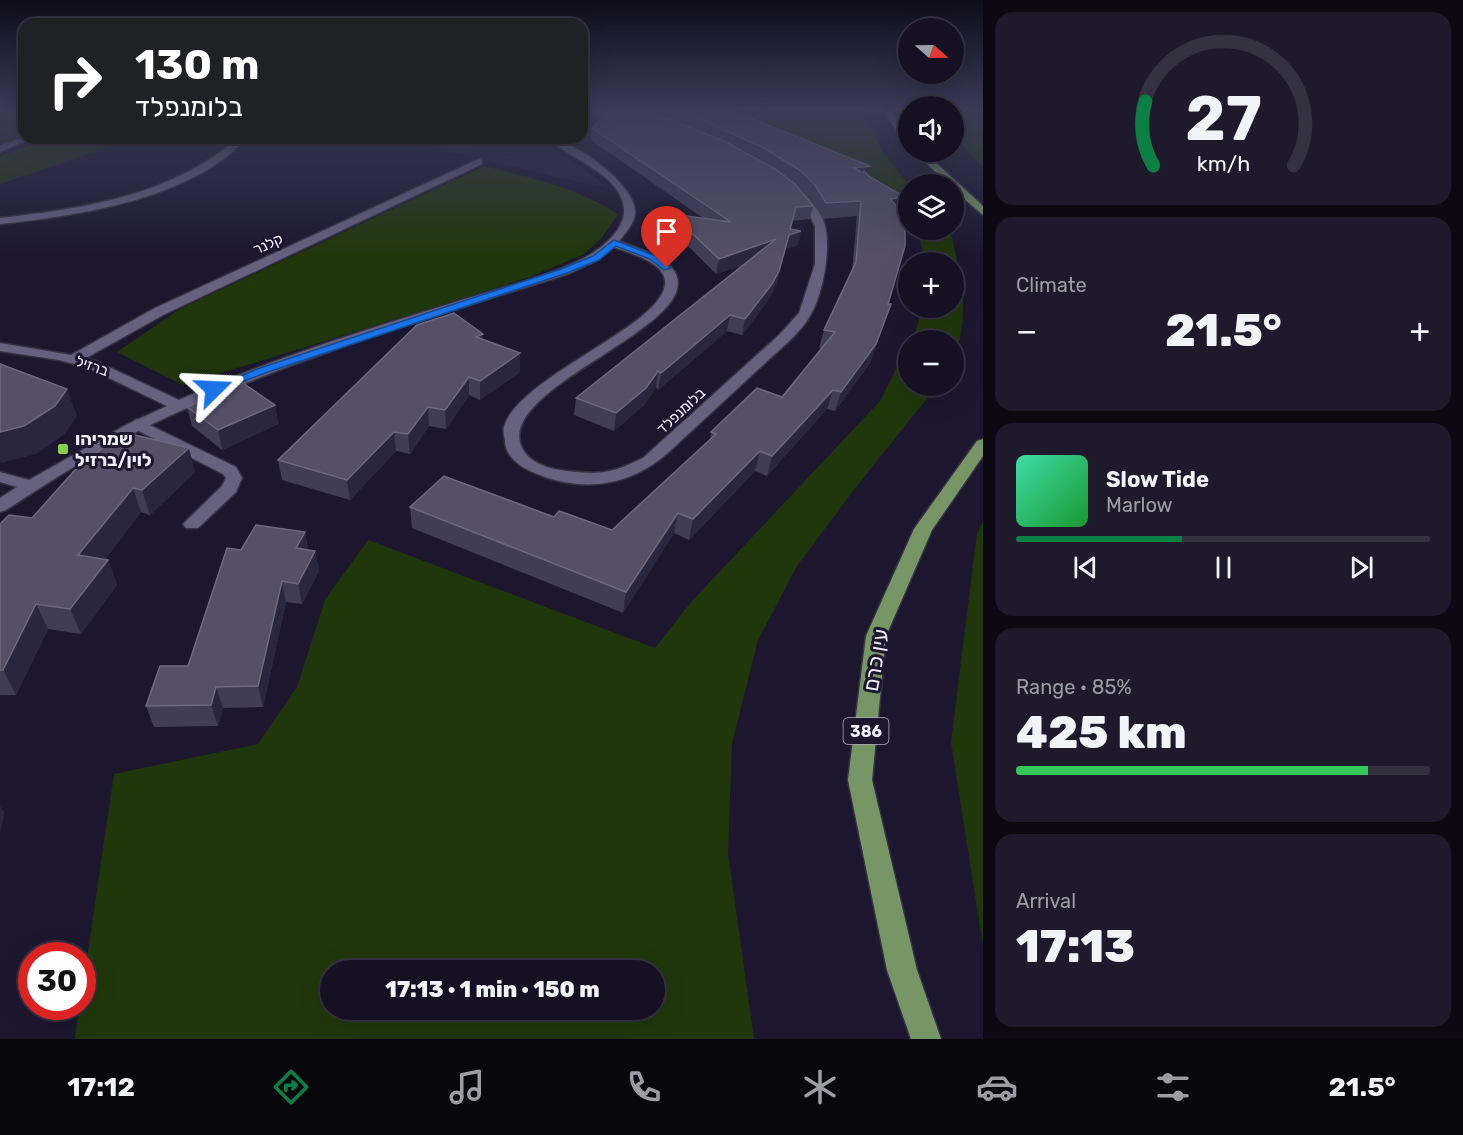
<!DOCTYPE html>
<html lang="en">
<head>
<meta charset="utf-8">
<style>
	body { margin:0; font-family:Rubik,"Noto Sans Hebrew",sans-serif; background:#1e1a2b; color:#f1f3f6; height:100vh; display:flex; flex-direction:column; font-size:22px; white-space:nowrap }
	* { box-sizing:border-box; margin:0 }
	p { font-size:20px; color:#9d9da6 }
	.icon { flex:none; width:33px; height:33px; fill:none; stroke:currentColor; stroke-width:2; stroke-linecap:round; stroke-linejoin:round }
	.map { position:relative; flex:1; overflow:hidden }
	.sheet { display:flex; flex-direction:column; gap:12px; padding:12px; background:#0c0913; width:480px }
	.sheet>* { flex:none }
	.banner { position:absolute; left:18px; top:18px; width:570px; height:126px; border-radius:18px; box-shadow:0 6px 24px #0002,0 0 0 2px #343141; background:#202124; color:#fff; overflow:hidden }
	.needle { width:39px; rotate:110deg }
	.tools { position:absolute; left:898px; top:18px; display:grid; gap:12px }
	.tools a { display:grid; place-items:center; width:66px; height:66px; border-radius:50%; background:#151123; box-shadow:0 6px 24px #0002,0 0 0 2px #343141; font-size:30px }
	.speed { position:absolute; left:18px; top:942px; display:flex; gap:12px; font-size:30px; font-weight:700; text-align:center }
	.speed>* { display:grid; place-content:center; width:78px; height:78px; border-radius:50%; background:#151123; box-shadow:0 6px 24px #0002,0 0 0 2px #343141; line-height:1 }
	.speed .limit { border:9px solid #d22; background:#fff; color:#111 }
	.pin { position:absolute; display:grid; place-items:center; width:51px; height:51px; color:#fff; margin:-62px -26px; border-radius:50% 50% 50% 0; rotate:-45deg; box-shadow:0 0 6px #0007 }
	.pin .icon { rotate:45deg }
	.me { position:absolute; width:66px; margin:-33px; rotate:69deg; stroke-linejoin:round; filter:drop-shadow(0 0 4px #0008) }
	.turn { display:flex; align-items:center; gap:21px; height:126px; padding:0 18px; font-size:27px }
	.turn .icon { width:78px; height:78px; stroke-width:2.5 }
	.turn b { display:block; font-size:42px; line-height:51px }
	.big { font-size:45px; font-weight:800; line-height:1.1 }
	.sheet .tile { flex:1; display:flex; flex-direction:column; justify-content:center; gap:9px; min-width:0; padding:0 21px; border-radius:18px; background:#1e1a2b }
	.sheet .dial { align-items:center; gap:0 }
	.dial svg { height:156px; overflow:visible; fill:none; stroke:#343141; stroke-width:7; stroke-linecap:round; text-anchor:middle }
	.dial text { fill:#f1f3f6; stroke:none }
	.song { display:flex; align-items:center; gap:18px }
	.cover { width:72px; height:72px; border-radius:9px; background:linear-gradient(135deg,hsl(160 70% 55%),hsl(130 70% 35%)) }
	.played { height:6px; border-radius:3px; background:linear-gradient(90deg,#0b8043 40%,#343141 40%) }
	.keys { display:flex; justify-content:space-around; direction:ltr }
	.heat { display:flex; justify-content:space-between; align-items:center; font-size:33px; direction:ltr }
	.charge { height:9px; border-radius:4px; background:linear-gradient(90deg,#34c759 85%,#343141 0) }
	.trip { position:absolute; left:320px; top:960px; width:345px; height:60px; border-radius:30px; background:#151123; box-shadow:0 6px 24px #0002,0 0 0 2px #343141; font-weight:800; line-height:60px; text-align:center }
	.tabs { display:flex; height:96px; justify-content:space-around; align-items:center; background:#08070e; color:#9d9da6 }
	.tabs .icon { width:42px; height:42px }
	.tabs .current { color:#0b8043 }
	.tabs b { font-size:27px; color:#f1f3f6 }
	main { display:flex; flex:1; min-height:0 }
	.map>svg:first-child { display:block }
</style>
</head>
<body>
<main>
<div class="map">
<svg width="983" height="1039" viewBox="0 0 983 1039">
	<rect width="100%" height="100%" fill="#1c172f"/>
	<path fill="#261f3d" d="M 393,138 L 538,138 L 609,187 L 586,184 Z"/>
	<g fill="#20370b" fill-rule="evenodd">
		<path d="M 0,110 L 24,110 L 24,135 L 0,144 Z"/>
		<path d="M 699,110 L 866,110 L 868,123 L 883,152 L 909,185 L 909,224 L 899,213 Z"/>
		<path d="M 954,110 L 983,110 L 983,167 C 962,146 954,141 954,110 Z"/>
		<path d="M 50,138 L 126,138 L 122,142 L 0,184 L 0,156 Z"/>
		<path d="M 484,166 C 531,178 577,188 618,214 L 601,239 L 584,254 L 530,277 L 183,385 L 117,352 L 180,309 Z"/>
		<path d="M 913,230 L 946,230 L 952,237 C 962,284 970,313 954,360 L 954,340 L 910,340 L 917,328 L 921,308 L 954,308 L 954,262 L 925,262 L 920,238 Z"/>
		<path d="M 909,343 L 909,386 L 937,386 L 856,487 L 797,566 L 758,640 L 732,744 L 728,853 L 754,1039 L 75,1039 L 79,1007 L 82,1006 L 83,985 L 114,774 L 258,744 L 297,687 L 325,600 L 368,540 L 655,648 L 692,601 L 880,401 ZM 654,970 L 654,1010 L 330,1010 L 330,970 Z"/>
		<path d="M 983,522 L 983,946 L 951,742 L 977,533 Z"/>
	</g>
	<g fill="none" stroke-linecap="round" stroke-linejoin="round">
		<g stroke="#363244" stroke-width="3">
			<path id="lane" d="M 137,419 L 236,467 L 242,478 L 236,492 L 198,528 L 186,528 L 183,524 L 222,486 L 226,478 L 223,474 L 131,427 L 129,424 Z"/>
		</g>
		<g stroke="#363244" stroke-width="3">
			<g id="street">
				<path d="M 582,110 L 630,113 L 634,115 L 630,117 L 582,113 Z"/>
				<path d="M 24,137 L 32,138 L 0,152 L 0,146 Z"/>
				<path d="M 237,138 L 246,138 C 193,199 77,216 0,224 L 0,218 C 81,209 175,195 237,138 Z"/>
				<path d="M 547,138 C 571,138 637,185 635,213 C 635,222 625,234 619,241 C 636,248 660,254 672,268 C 717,323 492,386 522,448 C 528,461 546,468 560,470 C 597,475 609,475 643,458 L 779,335 L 799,313 L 815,264 L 815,226 L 808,212 L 791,191 L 792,189 L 800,189 C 809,200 822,211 825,226 C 831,250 823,293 811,314 C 801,333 780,349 764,364 C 733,393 702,421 671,450 C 636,483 591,493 545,477 C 528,471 505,461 505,440 C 504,436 503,430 504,427 C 519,375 669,324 665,281 C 664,262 629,253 614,247 L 594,262 L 568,274 C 423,320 276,363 138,431 C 92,454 49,482 6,510 L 0,512 L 0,498 L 17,487 L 0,482 L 0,472 L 29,480 L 126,425 L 167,406 L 86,367 L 59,360 L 0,351 L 0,343 L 71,355 L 155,308 L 479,159 L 482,160 L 482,164 L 165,314 L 86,358 L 96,361 L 179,400 C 266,361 358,332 449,304 C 494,289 544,279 586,257 C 601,249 626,229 624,209 C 622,174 569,159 547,138 Z"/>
			</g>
		</g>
		<g stroke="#363244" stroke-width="3">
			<g id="primary">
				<path d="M 882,110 L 890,110 L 909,136 L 909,145 L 906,144 Z"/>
				<path d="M 915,152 L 924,152 L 983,206 L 983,215 L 954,190 L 954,184 L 948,184 Z"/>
				<path d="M 983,439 L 983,456 L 932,530 L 886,636 L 872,780 L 917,970 L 941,1039 L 911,1039 L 887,970 L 848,780 L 866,636 L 914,529 L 977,441 Z"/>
			</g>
		</g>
		<use href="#lane" fill="#66617e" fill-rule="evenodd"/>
		<use href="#street" fill="#66617e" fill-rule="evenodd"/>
		<use href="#primary" fill="#779665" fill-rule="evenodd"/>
	</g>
	<g fill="#423d56">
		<path d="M 609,110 L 731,110 L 870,166 L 868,175 L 901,210 L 888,304 L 891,304 L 870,363 L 835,411 L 827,409 L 767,476 L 755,471 L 689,540 L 674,533 L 623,613 L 412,528 L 410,507 L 554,517 L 612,530 L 710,440 L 711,432 L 782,397 L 822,349 L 819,348 L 824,330 L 852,271 L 857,216 L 823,219 L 811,200 L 795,184 L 813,206 L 810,219 L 793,221 L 791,229 L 798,245 L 785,249 L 776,286 L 769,299 L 742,335 L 727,331 L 658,390 L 656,387 L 644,405 L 614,431 L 574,415 L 576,398 L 746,264 L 716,274 L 670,228 L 672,214 L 703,218 L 591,140 L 592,128 Z"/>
		<path d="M 273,138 L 481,138 L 470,147 L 274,142 Z"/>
		<path d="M 483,339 L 520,372 L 480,400 L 469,395 L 446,429 L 429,426 L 410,454 L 396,451 L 350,500 L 282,480 L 278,460 Z"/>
		<path d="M 275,405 L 278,424 L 222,450 L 192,426 L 187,407 Z"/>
		<path d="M 74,471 L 195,472 L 150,515 L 141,512 L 105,559 L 108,560 L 117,585 L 81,634 L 48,629 L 16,695 L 0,695 L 0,524 L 32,518 Z"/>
		<path d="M 305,532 L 308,550 L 315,551 L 319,571 L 302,604 L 286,602 L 263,707 L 223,708 L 218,726 L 154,727 L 146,706 L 188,666 L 241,550 Z"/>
	</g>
	<g fill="#2b263f">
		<path d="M 470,138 L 481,138 L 470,147 Z"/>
		<path d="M 870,166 L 866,181 L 861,181 L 854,168 Z"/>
		<path d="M 905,197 L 900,213 L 890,199 Z"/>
		<path d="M 796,207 L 789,235 L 801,231 L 798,245 L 785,249 L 776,286 L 769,299 L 742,335 L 745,319 Z"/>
		<path d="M 776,239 L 773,254 L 716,274 L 719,259 Z"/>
		<path d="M 891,304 L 870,363 L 835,411 L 841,392 Z"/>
		<path d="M 730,315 L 727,331 L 658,390 L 661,373 Z"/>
		<path d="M 483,334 L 483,352 L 476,337 Z"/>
		<path d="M 520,353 L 520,372 L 480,400 L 480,381 Z"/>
		<path d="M 658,371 L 656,387 L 644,405 L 614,431 L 616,413 Z"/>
		<path d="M 469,377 L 469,395 L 446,429 L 445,410 Z"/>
		<path d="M 67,389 L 77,416 L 65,434 L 36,454 L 1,463 L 0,460 L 0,432 Z"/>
		<path d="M 833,390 L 827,409 L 767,476 L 772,456 Z"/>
		<path d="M 275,405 L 278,424 L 222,450 L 218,430 Z"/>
		<path d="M 428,407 L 429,426 L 410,454 L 408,434 Z"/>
		<path d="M 394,432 L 396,451 L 350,500 L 347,480 Z"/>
		<path d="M 189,448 L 195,472 L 150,515 L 142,490 Z"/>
		<path d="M 760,451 L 755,471 L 689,540 L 693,519 Z"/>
		<path d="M 133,488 L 141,512 L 88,581 L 78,555 Z"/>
		<path d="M 678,513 L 674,533 L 623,613 L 626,592 Z"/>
		<path d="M 305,532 L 308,552 L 296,548 Z"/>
		<path d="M 315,551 L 319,571 L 302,604 L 298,584 Z"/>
		<path d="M 108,560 L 117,585 L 81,634 L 70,609 Z"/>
		<path d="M 282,581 L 286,602 L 263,707 L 258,686 Z"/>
		<path d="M 36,604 L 48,629 L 16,695 L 3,670 Z"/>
		<path d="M 216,687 L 223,708 L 218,726 L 211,705 Z"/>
		<path d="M 0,806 L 5,813 L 0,832 Z"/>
	</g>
	<g fill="#555068" stroke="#6d697f" stroke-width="1.5">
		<path d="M 609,110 L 630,110 L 672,120 L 726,142 L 775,169 L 795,184 L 813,206 L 796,207 L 790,229 L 801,231 L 789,235 L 779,271 L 772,284 L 745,319 L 730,315 L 661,373 L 658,371 L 646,388 L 616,413 L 576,398 L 776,239 L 719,259 L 672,214 L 731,222 L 592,128 Z"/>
		<path d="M 678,110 L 731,110 L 870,166 L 854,168 L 863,173 L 864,171 L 870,177 L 905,197 L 890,199 L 905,215 L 905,246 L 888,304 L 891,304 L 876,344 L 841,392 L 833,390 L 772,456 L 760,451 L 693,519 L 678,513 L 626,592 L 410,507 L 444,476 L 554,517 L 559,511 L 612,530 L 716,434 L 711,432 L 757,388 L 782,397 L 835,332 L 824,330 L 856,262 L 861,201 L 826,203 L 815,185 L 801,171 L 764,148 L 686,113 Z"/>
		<path d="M 454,313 L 483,334 L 476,337 L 520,353 L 480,381 L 469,377 L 445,410 L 428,407 L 408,434 L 394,432 L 347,480 L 278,460 L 417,325 Z"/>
		<path d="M 0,364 L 67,389 L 55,406 L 24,426 L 0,432 Z"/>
		<path d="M 243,383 L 275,405 L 218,430 L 187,407 Z"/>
		<path d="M 122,432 L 189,448 L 142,490 L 133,488 L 78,555 L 108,560 L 70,609 L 36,604 L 3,670 L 0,670 L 0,524 L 9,515 L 32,518 L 74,471 Z"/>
		<path d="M 256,525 L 305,532 L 296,548 L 315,551 L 298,584 L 282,581 L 258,686 L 216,687 L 211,705 L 146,706 L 160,666 L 188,666 L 227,548 L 241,550 Z"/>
	</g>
	<linearGradient id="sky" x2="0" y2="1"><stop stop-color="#0f0d1a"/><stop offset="0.43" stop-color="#3a3c58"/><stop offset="1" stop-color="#3a3c58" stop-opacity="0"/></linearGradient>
	<rect width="983" height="256" fill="url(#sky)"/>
	<path fill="#1a73e8" stroke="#114b97" stroke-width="1.5" d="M 614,240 L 656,256 L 671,268 L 664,270 L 650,259 L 616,246 L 599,260 L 567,273 L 268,372 L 218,391 L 214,392 L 208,389 L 260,368 L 561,269 L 593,256 Z"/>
	<rect fill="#88cf4a" stroke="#1c172f" stroke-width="2" x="57" y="443" width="12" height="12" rx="3"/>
	<g text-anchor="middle" stroke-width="6" stroke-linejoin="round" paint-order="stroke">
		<g font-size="15" fill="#f1effc" stroke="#1c172f">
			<text transform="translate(268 244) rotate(-25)" y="5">קלנר</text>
			<text transform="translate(92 366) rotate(19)" y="5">ברזיל</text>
			<text transform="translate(681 411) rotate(-43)" y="5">בלומנפלד</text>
		</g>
		<rect fill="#1c172f" stroke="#b1aebe" stroke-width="1.5" x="843.5" y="718" width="45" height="26" rx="4.5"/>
		<g font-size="16" font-weight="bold" fill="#f1effc">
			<text x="866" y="737">386</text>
		</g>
		<g font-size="18" font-weight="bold" fill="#f1effc" stroke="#1c172f" text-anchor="start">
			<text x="75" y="445">שמריהו<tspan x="75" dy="21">לוין/ברזיל</tspan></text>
		</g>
		<g font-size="21" fill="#f1effc" stroke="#1c172f">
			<text transform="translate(876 660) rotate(-80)" y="7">עין כרם</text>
		</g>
	</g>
</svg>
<div class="tools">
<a><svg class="needle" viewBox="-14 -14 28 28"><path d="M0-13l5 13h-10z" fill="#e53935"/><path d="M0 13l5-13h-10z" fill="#9d9da6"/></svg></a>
<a><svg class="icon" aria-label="sound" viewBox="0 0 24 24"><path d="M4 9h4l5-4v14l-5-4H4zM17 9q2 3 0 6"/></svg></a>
<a><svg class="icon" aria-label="layers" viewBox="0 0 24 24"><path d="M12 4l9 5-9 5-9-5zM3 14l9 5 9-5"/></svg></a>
<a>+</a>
<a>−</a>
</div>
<div class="speed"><div class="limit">30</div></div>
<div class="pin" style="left:667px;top:268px;background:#d93025"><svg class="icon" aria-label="arrive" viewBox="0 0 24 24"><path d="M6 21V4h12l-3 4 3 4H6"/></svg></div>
<svg class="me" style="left:214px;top:389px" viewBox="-20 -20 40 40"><path d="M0-17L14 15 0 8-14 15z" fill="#1a73e8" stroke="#fff" stroke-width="4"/></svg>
<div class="trip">17:13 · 1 min · 150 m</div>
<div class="banner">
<div class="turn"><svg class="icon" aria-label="right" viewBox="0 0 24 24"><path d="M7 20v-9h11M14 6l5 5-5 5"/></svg><div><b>130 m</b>בלומנפלד</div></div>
</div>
</div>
<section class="sheet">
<div class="tile dial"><svg viewBox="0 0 100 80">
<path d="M14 69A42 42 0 1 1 86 69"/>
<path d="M14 69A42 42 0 0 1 10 36" stroke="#0b8043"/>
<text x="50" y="56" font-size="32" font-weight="700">27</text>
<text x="50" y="72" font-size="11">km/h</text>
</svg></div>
<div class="tile"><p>Climate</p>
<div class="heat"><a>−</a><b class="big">21.5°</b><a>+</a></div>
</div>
<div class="tile">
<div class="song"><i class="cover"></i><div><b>Slow Tide</b><p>Marlow</p></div></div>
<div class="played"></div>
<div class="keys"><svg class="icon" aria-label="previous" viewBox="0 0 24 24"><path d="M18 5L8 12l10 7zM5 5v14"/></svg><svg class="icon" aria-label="pause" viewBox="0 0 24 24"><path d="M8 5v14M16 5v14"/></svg><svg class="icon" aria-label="next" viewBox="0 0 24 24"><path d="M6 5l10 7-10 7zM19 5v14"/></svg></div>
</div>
<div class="tile"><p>Range · 85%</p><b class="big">425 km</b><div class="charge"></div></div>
<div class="tile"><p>Arrival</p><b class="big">17:13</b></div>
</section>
</main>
<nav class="tabs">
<b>17:12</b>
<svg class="icon current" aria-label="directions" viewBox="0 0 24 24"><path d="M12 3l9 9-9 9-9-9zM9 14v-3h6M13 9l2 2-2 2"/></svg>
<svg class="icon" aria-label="music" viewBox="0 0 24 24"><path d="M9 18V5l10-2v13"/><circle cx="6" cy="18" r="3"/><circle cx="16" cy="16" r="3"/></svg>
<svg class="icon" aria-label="phone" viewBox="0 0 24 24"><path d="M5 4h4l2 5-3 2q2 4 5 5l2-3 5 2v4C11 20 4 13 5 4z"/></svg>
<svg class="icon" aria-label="climate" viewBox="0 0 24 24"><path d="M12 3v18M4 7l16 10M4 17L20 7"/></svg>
<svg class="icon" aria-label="car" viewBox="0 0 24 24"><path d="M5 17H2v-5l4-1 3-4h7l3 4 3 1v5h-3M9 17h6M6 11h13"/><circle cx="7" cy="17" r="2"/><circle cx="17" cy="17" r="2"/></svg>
<svg class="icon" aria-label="filters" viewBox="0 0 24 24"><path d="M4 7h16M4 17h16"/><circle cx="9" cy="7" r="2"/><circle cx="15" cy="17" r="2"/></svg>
<b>21.5°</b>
</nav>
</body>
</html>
